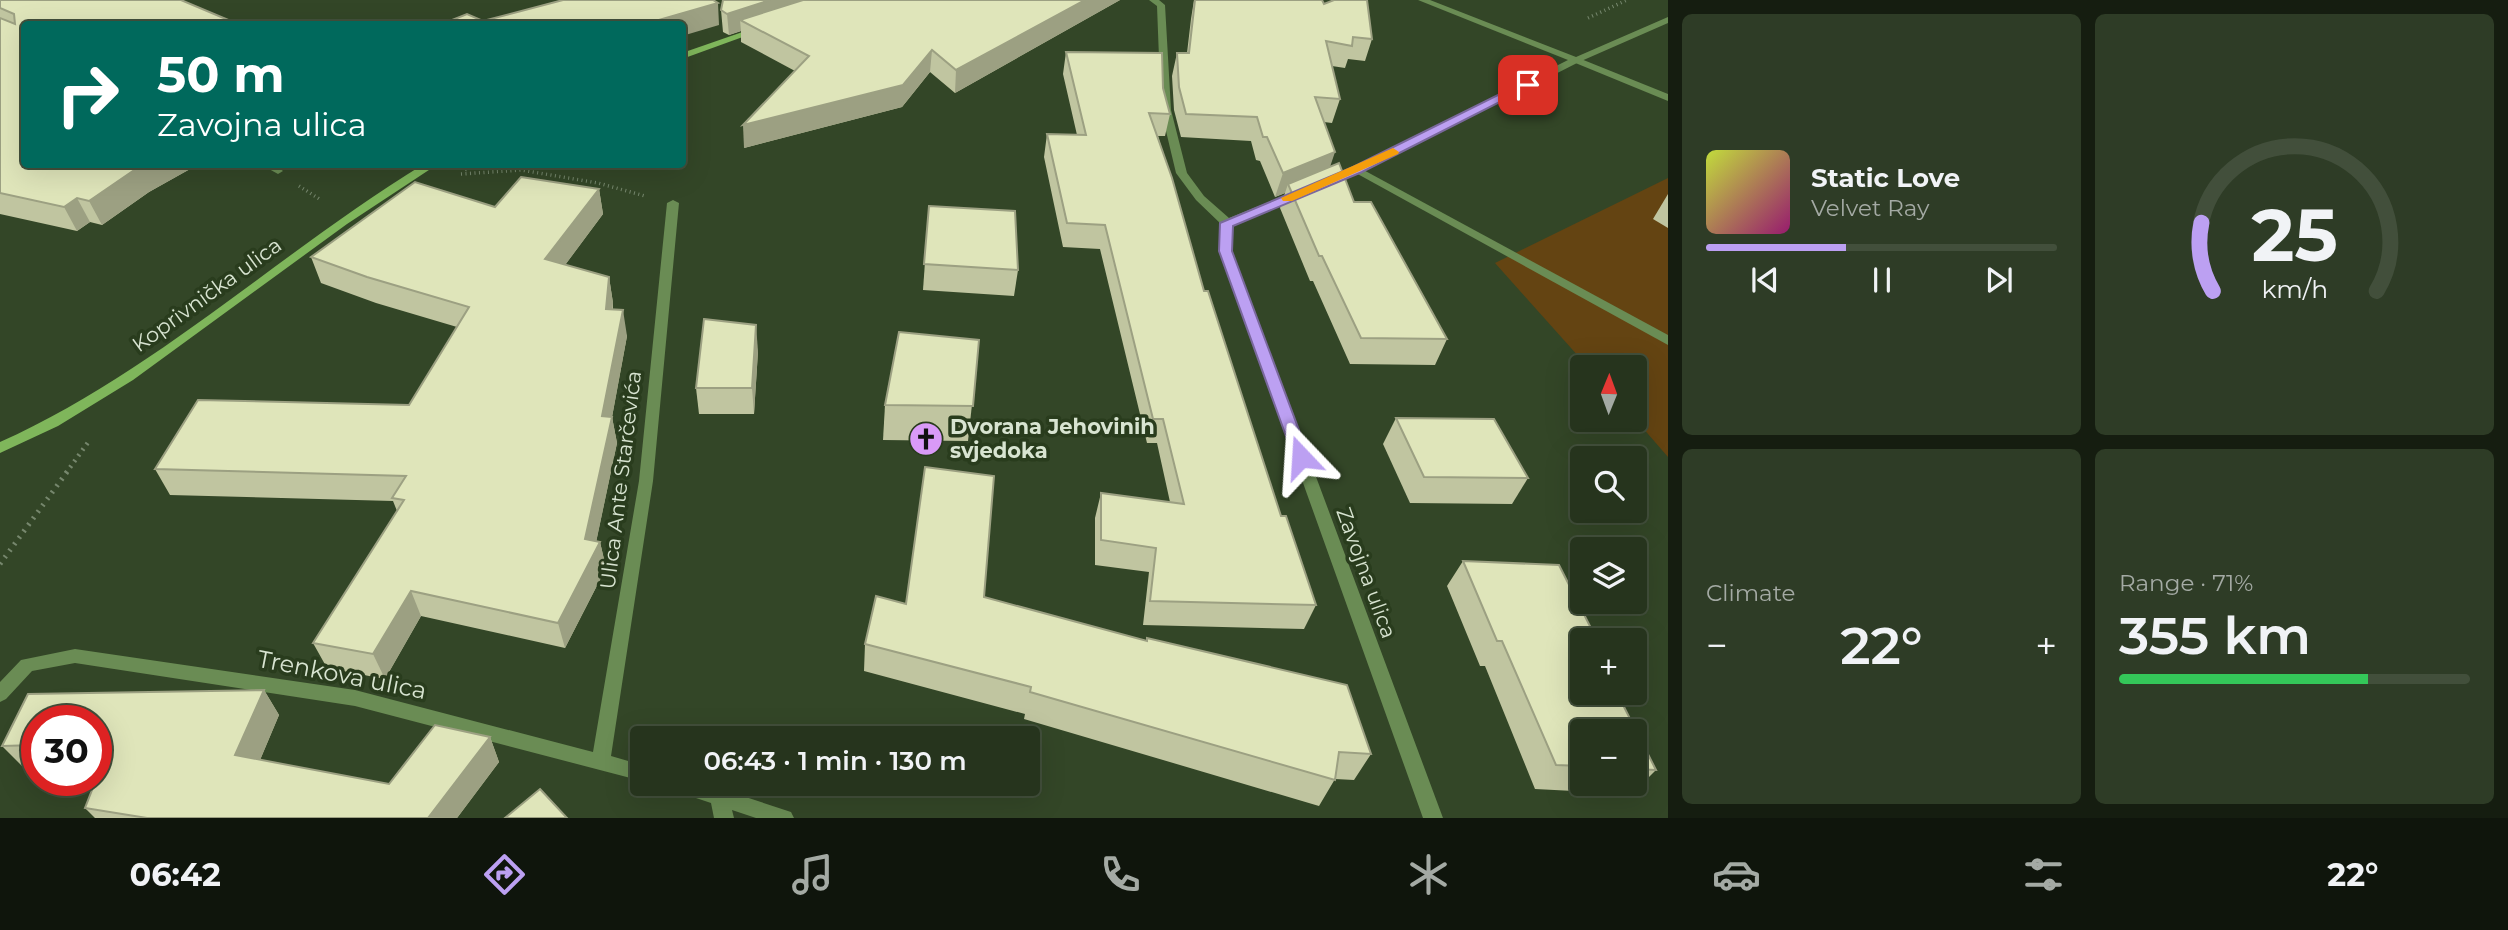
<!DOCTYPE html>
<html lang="en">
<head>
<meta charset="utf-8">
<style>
	body { margin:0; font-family:Montserrat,sans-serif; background:#2e3c26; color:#f1f3f6; height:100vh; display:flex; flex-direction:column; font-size:26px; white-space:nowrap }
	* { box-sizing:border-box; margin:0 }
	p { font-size:23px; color:#a4aaa4 }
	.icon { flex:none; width:38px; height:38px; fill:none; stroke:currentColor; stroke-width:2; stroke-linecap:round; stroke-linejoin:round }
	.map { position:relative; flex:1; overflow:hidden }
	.sheet { display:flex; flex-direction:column; gap:14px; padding:14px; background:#151d10; width:840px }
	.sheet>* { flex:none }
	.top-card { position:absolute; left:21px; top:21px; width:665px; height:147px; border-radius:7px; box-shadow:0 7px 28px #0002,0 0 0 2px #424f3b; background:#00695c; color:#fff; overflow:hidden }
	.needle { width:46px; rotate:1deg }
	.tools { position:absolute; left:1570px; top:355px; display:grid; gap:14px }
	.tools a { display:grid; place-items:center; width:77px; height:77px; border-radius:7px; background:#26341d; box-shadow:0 7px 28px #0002,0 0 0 2px #424f3b; font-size:35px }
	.speed { position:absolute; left:21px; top:705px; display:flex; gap:14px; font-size:35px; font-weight:700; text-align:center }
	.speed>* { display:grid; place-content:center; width:91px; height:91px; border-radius:50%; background:#26341d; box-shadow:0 7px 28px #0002,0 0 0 2px #424f3b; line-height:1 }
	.speed .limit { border:10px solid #d22; background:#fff; color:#111 }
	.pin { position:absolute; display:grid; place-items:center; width:60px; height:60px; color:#fff; margin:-30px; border-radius:14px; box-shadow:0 4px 10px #0006 }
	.me { position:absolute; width:77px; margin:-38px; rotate:340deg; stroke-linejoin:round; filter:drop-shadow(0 0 5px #0008) }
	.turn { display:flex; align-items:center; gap:24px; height:147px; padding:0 21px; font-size:32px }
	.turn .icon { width:91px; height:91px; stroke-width:2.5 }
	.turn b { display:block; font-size:49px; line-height:60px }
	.big { font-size:52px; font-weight:600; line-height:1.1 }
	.sheet .widget { flex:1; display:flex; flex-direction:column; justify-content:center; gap:10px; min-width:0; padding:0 24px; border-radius:10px; background:#2e3c26 }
	.sheet .dial { align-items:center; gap:0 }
	.dial svg { height:182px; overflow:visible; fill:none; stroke:#424f3b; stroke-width:7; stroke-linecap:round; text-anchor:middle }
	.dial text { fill:#f1f3f6; stroke:none }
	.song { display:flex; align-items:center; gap:21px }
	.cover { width:84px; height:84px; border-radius:10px; background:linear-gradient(135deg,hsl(70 70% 55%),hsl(320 70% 35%)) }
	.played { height:7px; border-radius:4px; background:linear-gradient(90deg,#bca0f2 40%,#424f3b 40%) }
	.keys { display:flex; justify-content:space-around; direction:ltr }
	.heat { display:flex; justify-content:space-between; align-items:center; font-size:38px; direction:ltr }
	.charge { height:10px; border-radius:5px; background:linear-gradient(90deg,#34c759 71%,#424f3b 0) }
	.sheet .tiles { flex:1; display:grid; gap:14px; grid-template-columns:repeat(2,1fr) }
	.trip { position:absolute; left:630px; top:726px; width:410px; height:70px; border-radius:7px; background:#26341d; box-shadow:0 7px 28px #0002,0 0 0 2px #424f3b; font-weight:600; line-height:70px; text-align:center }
	.menu { display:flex; height:112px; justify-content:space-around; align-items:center; background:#0f150c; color:#a4aaa4 }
	.menu .icon { width:49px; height:49px }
	.menu .current { color:#bca0f2 }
	.menu b { font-size:32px; color:#f1f3f6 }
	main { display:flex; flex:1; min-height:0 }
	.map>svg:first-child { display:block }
</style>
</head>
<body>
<main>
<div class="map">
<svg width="1668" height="818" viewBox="0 0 1668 818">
	<rect width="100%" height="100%" fill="#334627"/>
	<path fill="#644412" d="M 1668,178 L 1668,457 L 1635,419 L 1634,368 L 1588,367 L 1495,263 Z"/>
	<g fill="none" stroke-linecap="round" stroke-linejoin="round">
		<g stroke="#76876d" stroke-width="3.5" stroke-dasharray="1 3.5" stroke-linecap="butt">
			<path d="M 1588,18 L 1627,0"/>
			<path d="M 465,170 L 474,164"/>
			<path d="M 461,174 L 521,170 L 598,183 L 645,196"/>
			<path d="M 299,186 L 321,200"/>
		</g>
		<path stroke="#76876d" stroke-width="4.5" stroke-dasharray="2 5" stroke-linecap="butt" d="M 66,473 L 89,441"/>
		<path stroke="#76876d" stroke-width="5" stroke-dasharray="2 6" stroke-linecap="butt" d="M 0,564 L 67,472"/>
		<g fill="#6a8c54" fill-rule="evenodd">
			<path d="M 1576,57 L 1668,94 L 1668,101 L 1573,62 L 1571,60 Z"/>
			<path d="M 1358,167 L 1668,335 L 1668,345 L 1354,172 L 1353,170 Z"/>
		</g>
		<g fill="#6a8c54" fill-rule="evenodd">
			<path d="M 1149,0 L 1159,0 L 1165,5 L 1171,110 L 1187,173 L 1204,196 L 1229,218 L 1296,191 L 1304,191 L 1306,193 L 1233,225 L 1232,251 L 1443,818 L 1423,818 L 1220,251 L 1221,224 L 1196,200 L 1176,173 L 1161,110 L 1157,6 Z"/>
			<path d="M 1418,0 L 1430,0 L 1576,57 L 1668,17 L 1668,23 L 1579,62 L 1362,172 L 1333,183 L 1325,183 L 1325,179 L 1354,168 L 1568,60 Z"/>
			<path d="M 260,164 L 274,164 L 283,171 L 278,174 Z"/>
			<path d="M 673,200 L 679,203 L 653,481 L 611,756 L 642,765 L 642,781 L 355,706 L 75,663 L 32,671 L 6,699 L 0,702 L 0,682 L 21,660 L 75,649 L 355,690 L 593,752 L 639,481 L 667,203 Z"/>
			<path d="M 670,784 L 706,784 L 791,812 L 794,818 L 756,818 L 732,810 L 734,818 L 714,818 L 711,803 L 672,790 Z"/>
		</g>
		<g fill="#7fb65b" fill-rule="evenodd">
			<path d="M 754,28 L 762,30 L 682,59 L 682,53 Z"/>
			<path d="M 424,164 L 438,164 L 347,224 L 133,380 L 58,426 L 0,453 L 0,442 C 154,373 280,252 424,164 Z"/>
		</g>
	</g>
	<g fill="#c0c5a0" fill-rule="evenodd">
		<path d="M 0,0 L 226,19 L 228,24 L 24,24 L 24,164 L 199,164 L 149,192 L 102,225 L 90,222 L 77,231 L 0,214 Z"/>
		<path d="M 1120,0 L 955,93 L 930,72 L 902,107 L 744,148 L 795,71 L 741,42 L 741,31 L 729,35 L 723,32 L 721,10 Z"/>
		<path d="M 1194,0 L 1322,0 L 1324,4 L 1372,39 L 1365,61 L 1348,59 L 1345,68 L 1332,66 L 1340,99 L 1332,123 L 1324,122 L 1330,167 L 1447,339 L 1435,365 L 1350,364 L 1313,281 L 1310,281 L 1280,208 L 1285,193 L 1275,197 L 1260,161 L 1256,160 L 1251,141 L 1181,137 L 1174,110 L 1172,76 L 1177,53 L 1187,53 L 1191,19 Z"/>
		<path d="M 1066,52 L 1163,88 L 1170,114 L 1165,136 L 1158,136 L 1204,291 L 1281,516 L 1316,605 L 1304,629 L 1143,625 L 1149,572 L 1095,565 L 1095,518 L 1101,493 L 1170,502 L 1157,443 L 1147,443 L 1100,249 L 1063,247 L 1044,157 L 1047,134 L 1077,135 L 1063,74 Z"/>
		<path d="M 599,189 L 603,214 L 565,265 L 609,277 L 613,303 L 613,309 L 627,336 L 612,417 L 617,443 L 596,542 L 600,542 L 606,568 L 565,648 L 421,616 L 385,679 L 327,668 L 313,643 L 397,511 L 393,501 L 170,495 L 155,469 L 409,405 L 457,327 L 376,303 L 321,283 L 311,257 L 495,207 Z"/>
		<path d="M 1668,194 L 1668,228 L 1653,219 Z"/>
		<path d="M 929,206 L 1018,270 L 1014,296 L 923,290 Z"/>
		<path d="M 979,340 L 968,441 L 883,440 L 885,405 Z"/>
		<path d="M 758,351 L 754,414 L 699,414 L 696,388 Z"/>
		<path d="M 1396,418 L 1528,478 L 1512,504 L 1410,503 L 1383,444 Z"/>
		<path d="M 1463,561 L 1559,565 L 1597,640 L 1582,640 L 1582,693 L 1617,693 L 1656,770 L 1632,794 L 1535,789 L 1485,666 L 1480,666 L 1447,586 ZM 1582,732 L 1634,732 L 1634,784 L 1582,784 Z"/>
		<path d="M 984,597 L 1371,754 L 1354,780 L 1335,779 L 1319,806 L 1024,719 L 1025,714 L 864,671 L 865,644 L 906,604 Z"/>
		<path d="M 264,690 L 279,715 L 260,760 L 389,784 L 435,725 L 490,737 L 499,762 L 457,818 L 95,818 L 85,808 L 100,769 L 96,769 L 96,721 L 37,721 L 37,770 L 26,770 L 2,746 L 28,694 Z"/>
	</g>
	<g fill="#9ca082">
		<path d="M 770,0 L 837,0 L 740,20 L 741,31 L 729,35 L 727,14 Z"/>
		<path d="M 1085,0 L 1120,0 L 955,93 L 956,70 Z"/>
		<path d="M 718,3 L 719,25 L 682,36 L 682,24 L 645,24 Z"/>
		<path d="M 226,19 L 228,24 L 213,24 Z"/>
		<path d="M 932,50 L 930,72 L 902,107 L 744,148 L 743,125 Z"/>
		<path d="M 1335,152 L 1327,176 L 1288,184 L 1285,193 L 1275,197 L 1283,173 Z"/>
		<path d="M 143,164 L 199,164 L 149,192 L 102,225 L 89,201 Z"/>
		<path d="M 599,189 L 603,214 L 551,284 L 545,259 Z"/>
		<path d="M 77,198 L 90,222 L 77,231 L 64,207 Z"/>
		<path d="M 609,277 L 613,303 L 610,334 L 606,309 Z"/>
		<path d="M 623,310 L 627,336 L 610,428 L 612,417 L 617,443 L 593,557 L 600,542 L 606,568 L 565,648 L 558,623 L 585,539 L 602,416 Z"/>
		<path d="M 756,325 L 758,351 L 754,414 L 752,388 Z"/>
		<path d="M 411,591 L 421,616 L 385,679 L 373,654 Z"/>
		<path d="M 264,690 L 279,715 L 252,779 L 235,755 Z"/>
		<path d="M 490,737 L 499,762 L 457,818 L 428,818 Z"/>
	</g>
	<g fill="#dfe5ba" stroke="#9ca082" stroke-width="2">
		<path d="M 0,0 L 181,0 L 226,19 L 213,24 L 24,24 L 24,164 L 143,164 L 89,201 L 77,198 L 64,207 L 0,193 L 0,18 L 15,24 L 14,14 L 0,8 Z"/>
		<path d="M 563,0 L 713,0 L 718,3 L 645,24 L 442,24 L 467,14 L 483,21 Z"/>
		<path d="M 723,0 L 770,0 L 727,14 L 721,10 Z"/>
		<path d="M 803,0 L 1085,0 L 956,70 L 932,50 L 903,85 L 743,125 L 809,56 L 740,20 Z"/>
		<path d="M 1195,0 L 1322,0 L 1324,4 L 1334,0 L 1367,0 L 1372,39 L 1353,37 L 1352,46 L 1326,41 L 1340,99 L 1315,97 L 1335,152 L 1283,173 L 1267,137 L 1263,137 L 1257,117 L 1186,114 L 1179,87 L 1177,53 L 1189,53 Z"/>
		<path d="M 1066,52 L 1162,53 L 1163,88 L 1170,114 L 1149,113 L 1172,178 L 1204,291 L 1208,291 L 1281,516 L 1286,516 L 1316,605 L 1150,601 L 1156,548 L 1101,540 L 1101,493 L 1184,504 L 1163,419 L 1153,419 L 1105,225 L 1067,223 L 1047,134 L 1086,135 Z"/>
		<path d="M 1339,163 L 1354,202 L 1371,202 L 1447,339 L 1361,338 L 1322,256 L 1319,256 L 1288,184 Z"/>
		<path d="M 521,177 L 599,189 L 545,259 L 609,277 L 606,309 L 623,310 L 602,416 L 612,417 L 585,539 L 600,542 L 558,623 L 411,591 L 373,654 L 313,643 L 404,500 L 392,498 L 406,476 L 155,469 L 198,400 L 409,405 L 469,307 L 367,277 L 311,257 L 415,182 L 495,207 Z"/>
		<path d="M 929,206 L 1015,211 L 1018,270 L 924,264 Z"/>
		<path d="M 704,319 L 756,325 L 752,388 L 696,388 Z"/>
		<path d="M 899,332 L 979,340 L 973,406 L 885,405 Z"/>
		<path d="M 1396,418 L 1494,419 L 1528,478 L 1424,477 Z"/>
		<path d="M 925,467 L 994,476 L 984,597 L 1147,641 L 1147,638 L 1347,685 L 1371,754 L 1339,752 L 1335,780 L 1030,692 L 1031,687 L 865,644 L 876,596 L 906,604 Z"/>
		<path d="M 1463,561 L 1559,565 L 1597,640 L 1582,640 L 1582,693 L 1617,693 L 1656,770 L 1634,769 L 1634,732 L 1582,732 L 1582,766 L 1556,765 L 1502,641 L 1497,641 Z"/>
		<path d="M 264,690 L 235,755 L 389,784 L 435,725 L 490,737 L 428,818 L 147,818 L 85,808 L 110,744 L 96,744 L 96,721 L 37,721 L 37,745 L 2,746 L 28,694 Z"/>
		<path d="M 540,789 L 567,818 L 505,818 Z"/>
	</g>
	<path fill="#bca0f2" stroke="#7a689d" stroke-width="2" d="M 1524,82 L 1533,85 L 1362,172 L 1233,226 L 1232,251 L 1309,457 L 1301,463 L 1295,461 L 1219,251 L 1220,223 L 1353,167 Z"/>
	<path fill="#f59e0b" d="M 1393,148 L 1399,152 L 1398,154 L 1292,201 L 1283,201 L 1281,198 Z"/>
	<defs>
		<g id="church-disc" transform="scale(1.75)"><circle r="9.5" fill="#d99af7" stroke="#293c1d"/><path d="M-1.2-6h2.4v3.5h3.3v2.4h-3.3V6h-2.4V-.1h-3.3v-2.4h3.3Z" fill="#111"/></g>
	</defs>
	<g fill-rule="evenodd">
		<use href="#church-disc" x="926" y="439"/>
	</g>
	<g text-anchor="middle" stroke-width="7" stroke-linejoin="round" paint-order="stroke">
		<g font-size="21" fill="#d8e4d1" stroke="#293c1d">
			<text transform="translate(207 295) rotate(-36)" y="7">Koprivnička ulica</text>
			<text transform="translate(621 480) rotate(-83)" y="7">Ulica Ante Starčevića</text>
			<text transform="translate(1366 573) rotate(70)" y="7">Zavojna ulica</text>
		</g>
		<g font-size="21" font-weight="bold" fill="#d8e4d1" stroke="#293c1d" text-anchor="start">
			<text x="950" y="434">Dvorana Jehovinih<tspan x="950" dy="24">svjedoka</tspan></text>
		</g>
		<g font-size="24" fill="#d8e4d1" stroke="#293c1d">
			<text transform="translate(342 675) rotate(11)" y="8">Trenkova ulica</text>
		</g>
	</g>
</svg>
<div class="tools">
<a><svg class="needle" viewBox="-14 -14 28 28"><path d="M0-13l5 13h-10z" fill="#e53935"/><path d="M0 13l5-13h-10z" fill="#a4aaa4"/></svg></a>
<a><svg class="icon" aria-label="search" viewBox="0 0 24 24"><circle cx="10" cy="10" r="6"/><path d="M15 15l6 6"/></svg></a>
<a><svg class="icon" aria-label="layers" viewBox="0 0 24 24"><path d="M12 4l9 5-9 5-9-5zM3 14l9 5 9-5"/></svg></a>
<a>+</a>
<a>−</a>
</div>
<div class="speed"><div class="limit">30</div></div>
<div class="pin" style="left:1528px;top:85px;background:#d93025"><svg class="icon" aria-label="arrive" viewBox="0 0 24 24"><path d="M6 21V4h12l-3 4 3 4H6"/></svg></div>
<svg class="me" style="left:1301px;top:457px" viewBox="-20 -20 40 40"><path d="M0-17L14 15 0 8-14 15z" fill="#bca0f2" stroke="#fff" stroke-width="4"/></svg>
<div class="trip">06:43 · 1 min · 130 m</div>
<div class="top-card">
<div class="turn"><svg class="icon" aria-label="right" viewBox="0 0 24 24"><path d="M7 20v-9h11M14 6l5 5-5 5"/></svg><div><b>50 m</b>Zavojna ulica</div></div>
</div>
</div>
<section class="sheet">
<div class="tiles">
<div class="widget">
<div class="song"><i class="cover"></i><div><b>Static Love</b><p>Velvet Ray</p></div></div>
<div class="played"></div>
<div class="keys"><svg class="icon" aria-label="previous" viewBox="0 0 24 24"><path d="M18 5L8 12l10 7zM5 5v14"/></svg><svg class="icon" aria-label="pause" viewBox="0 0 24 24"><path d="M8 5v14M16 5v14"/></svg><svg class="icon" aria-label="next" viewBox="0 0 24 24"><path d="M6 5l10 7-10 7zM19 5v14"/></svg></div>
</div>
<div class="widget dial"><svg viewBox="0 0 100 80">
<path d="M14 69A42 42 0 1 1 86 69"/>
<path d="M14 69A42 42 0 0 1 9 39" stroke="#bca0f2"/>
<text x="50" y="56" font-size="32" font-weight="700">25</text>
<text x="50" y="72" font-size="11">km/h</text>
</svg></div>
<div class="widget"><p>Climate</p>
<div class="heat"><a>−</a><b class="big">22°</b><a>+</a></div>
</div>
<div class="widget"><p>Range · 71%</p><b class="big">355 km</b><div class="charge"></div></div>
</div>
</section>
</main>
<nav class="menu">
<b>06:42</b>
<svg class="icon current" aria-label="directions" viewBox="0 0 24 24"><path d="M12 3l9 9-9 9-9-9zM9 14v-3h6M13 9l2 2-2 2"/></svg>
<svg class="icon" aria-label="music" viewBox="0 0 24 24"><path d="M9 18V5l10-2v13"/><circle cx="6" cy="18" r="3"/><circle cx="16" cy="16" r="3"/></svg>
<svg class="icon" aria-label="phone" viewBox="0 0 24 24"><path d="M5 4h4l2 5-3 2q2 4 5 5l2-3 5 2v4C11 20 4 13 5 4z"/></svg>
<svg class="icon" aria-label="climate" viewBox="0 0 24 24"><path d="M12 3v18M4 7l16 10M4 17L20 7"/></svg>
<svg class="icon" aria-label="car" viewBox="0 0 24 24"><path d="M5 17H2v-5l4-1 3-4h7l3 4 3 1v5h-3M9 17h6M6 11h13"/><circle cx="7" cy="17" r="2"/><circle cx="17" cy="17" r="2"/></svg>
<svg class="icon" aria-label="filters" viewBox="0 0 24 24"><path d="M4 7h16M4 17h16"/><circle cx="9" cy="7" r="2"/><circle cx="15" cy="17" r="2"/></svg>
<b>22°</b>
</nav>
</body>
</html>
